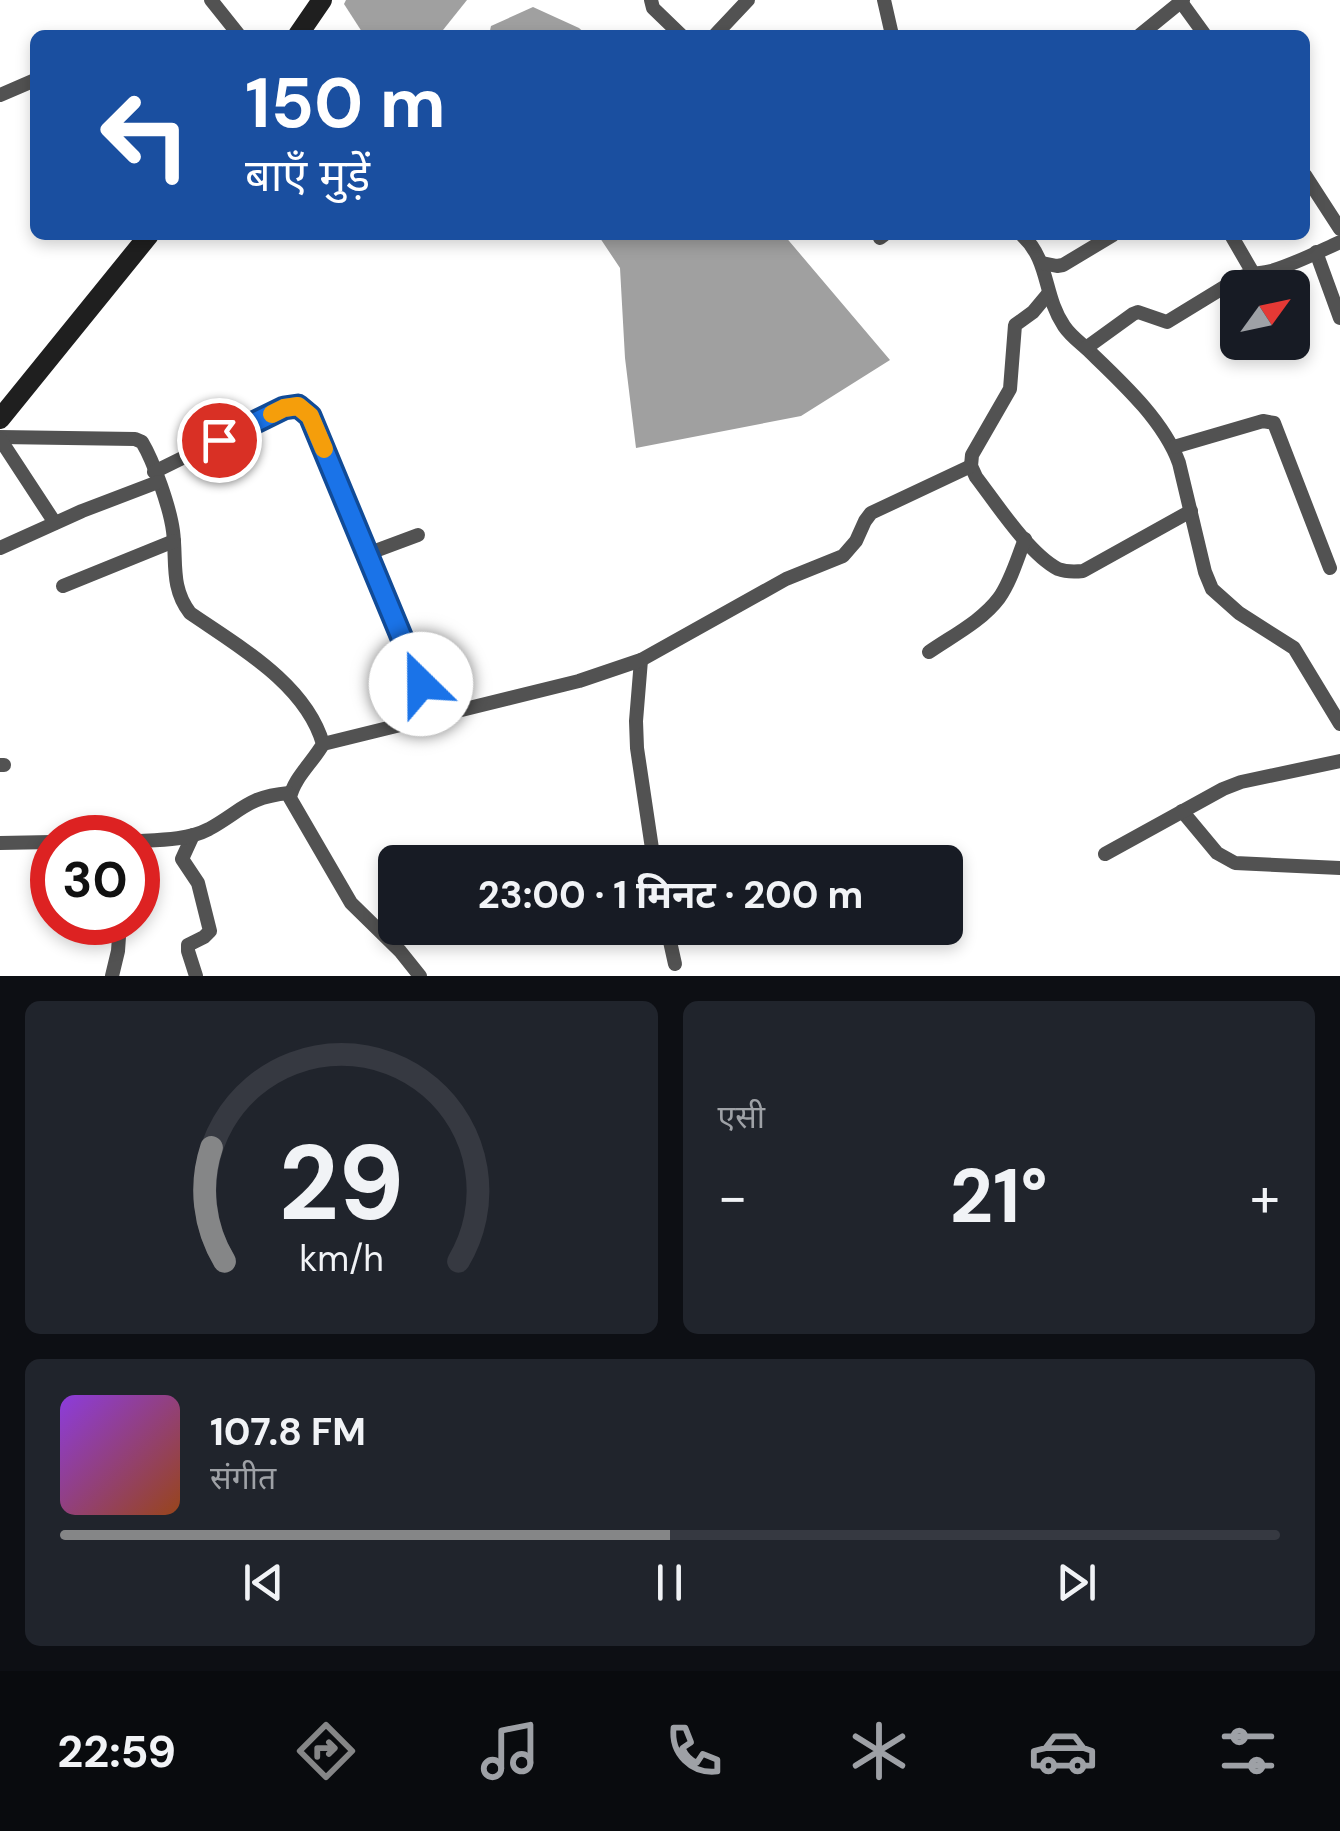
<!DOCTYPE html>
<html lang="hi">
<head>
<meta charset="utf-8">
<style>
	body { margin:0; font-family:"DM Sans","Noto Sans Devanagari",sans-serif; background:#20242c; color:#f1f3f6; height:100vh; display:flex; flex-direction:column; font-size:38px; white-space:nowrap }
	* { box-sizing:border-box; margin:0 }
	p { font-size:32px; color:#9ea1a6 }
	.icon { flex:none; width:55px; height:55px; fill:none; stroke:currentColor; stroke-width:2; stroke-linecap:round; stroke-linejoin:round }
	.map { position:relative; height:976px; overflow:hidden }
	.sheet { display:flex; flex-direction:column; gap:25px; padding:25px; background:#0d0f14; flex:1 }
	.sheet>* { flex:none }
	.top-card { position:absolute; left:30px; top:30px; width:1280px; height:210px; border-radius:15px; box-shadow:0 5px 15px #0003; background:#1a4fa0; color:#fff; overflow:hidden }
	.needle { width:65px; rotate:57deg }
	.tools { position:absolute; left:1220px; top:270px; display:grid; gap:20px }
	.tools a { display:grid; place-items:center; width:90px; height:90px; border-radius:15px; background:#171b24; box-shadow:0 5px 15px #0003; font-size:50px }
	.speed { position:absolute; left:30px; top:815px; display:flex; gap:20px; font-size:50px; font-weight:700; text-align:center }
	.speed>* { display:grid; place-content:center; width:130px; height:130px; border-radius:50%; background:#171b24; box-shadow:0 5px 15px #0003; line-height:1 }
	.speed .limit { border:15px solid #d22; background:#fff; color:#111 }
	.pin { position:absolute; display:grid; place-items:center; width:85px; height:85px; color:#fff; margin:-42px; border:5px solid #fff; border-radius:50%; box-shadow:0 2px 10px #0007 }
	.me { position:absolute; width:110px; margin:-55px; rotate:337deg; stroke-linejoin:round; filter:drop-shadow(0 0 8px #0008) }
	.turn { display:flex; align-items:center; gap:35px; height:210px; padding:0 50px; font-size:45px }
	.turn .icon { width:130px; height:130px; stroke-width:2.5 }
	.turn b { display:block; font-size:70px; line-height:85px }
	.big { font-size:75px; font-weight:700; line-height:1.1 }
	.sheet .tile { flex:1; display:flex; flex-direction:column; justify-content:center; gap:15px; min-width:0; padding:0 35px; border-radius:15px; background:#20242c }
	.sheet .dial { align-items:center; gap:0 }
	.dial svg { height:260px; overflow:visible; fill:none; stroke:#363941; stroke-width:7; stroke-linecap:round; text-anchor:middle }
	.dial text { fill:#f1f3f6; stroke:none }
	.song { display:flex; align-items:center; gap:30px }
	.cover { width:120px; height:120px; border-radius:15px; background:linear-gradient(135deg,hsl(270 70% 55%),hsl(20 70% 35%)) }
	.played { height:10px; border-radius:5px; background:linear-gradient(90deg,#858687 50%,#363941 50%) }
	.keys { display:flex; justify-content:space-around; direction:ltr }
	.heat { display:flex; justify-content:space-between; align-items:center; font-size:55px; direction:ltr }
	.sheet .tiles { flex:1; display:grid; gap:25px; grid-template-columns:1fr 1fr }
	.tile:last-child { grid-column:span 2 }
	.trip { position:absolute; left:378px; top:845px; width:585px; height:100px; border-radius:15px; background:#171b24; box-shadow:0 5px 15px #0003; font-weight:700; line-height:100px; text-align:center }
	.dock { display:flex; height:160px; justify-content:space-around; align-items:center; background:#090b0e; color:#9ea1a6 }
	.dock .icon { width:70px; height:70px }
	.dock .on { color:#858687 }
	.dock b { font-size:45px; color:#f1f3f6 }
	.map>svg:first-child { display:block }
</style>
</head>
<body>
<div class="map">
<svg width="1340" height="976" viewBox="0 0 1340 976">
	<rect width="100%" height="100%" fill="#fff"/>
	<g fill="#a0a0a0">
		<path d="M 346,0 L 467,0 L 439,35 L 364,35 L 344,4 Z"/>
		<path d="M 533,7 L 579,28 L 587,35 L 489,35 L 491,26 Z"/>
		<path d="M 598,235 L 784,235 L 890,360 L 801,416 L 636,448 L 625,358 L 620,268 Z"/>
	</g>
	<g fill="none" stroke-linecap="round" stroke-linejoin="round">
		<g stroke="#525252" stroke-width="14">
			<path d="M 211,0 L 239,35"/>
			<path d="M 651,0 L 653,8 L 681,35"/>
			<path d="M 884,0 L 892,35"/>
			<path d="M 1181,2 L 1205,35"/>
			<path d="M 715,35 L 748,0"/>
			<path d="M 1140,35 L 1183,0"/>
			<path d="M 0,95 L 35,80"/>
			<path d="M 1305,175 L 1340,229"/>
			<path d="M 1022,235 C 1050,261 1043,295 1064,326 C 1070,335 1078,341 1086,348 C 1119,380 1163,419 1179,463 L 1205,572 L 1212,589 L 1239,613 L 1294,648 L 1340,724"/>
			<path d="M 1231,235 L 1253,273"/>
			<path d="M 880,238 L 884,235"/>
			<path d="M 1316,252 L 1340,318"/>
			<path d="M 1042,263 L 1057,266 L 1063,265 L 1113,235"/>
			<path d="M 1048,294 L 1033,312 L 1015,325 L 1010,389 L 972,455 L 971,466 L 976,477 C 996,503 1029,554 1058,569 C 1066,572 1074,572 1083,571 L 1191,511"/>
			<path d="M 1086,348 L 1133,314 L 1138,312 L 1167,322 L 1239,278 C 1250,273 1260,274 1271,271 C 1295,264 1318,252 1340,242"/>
			<path d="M 0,437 L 135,439 L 142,442 C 154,462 170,508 173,531 C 177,561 170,587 190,613 C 238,646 306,684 323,744 C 313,762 293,779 290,798 L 351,903 L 400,951 L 420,976"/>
			<path d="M 0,439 L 55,523"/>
			<path d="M 1174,447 L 1263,421 L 1274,423 L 1330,568"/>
			<path d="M 154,472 L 284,408 L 299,406 L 310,417 L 435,716"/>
			<path d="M 0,548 L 82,511 L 158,482"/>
			<path d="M 367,554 L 418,535"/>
			<path d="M 63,586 L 174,541"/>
			<path d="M 929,652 C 952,636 982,621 999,598 C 1011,581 1017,559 1025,539"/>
			<path d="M 641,660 L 636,721 L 637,748 L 654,862"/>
			<path d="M 323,744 L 579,681 L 641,660 L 786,579 L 843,556 L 856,541 L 865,521 L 871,513 L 971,466"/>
			<path d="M 0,765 L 4,765"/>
			<path d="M 1182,811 L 1217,853 L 1235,863 L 1340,868"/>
			<path d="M 193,835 L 182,859 L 198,883 L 210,931 L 204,937 L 188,945 L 188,951 L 196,976"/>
			<path d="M 138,841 C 161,840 188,840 209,829 C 243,810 247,797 289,793"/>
			<path d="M 0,843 L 52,842"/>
			<path d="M 1105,854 L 1223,789 L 1241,782 L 1340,761"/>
			<path d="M 667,928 L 675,964"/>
			<path d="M 112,976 L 118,951 L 120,922"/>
		</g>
		<g stroke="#1f1f1f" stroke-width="20">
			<path d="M 298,35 L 322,0"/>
			<path d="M 0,419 L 149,235"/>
		</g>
	</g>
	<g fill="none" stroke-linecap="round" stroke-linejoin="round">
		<g stroke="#114b97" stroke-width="25">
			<path id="route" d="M 219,440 L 284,408 L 298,406 L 310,416 L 421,684"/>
		</g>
		<use href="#route" stroke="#1a73e8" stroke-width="18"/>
		<path stroke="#f59e0b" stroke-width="18" d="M 272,414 L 284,408 L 298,406 L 310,416 L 324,449"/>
	</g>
</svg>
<div class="tools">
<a><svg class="needle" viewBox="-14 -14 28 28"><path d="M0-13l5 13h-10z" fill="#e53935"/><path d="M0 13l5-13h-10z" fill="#9ea1a6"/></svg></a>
</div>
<div class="speed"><div class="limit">30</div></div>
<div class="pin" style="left:219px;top:440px;background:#d93025"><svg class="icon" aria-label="arrive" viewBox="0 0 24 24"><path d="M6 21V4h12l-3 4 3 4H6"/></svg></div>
<svg class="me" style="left:421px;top:684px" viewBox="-20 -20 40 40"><circle r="19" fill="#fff"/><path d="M0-13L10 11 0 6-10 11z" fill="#1a73e8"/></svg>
<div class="trip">23:00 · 1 मिनट · 200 m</div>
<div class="top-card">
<div class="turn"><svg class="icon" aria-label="left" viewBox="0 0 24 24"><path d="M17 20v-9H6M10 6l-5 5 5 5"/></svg><div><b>150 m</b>बाएँ मुड़ें</div></div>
</div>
</div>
<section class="sheet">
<div class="tiles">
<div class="tile dial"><svg viewBox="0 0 100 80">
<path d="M14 69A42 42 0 1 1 86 69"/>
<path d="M14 69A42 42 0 0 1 10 34" stroke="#858687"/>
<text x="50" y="56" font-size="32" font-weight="700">29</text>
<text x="50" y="72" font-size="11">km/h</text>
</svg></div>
<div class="tile"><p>एसी</p>
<div class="heat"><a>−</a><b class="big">21°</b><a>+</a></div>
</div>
<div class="tile">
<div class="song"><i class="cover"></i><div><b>107.8 FM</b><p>संगीत</p></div></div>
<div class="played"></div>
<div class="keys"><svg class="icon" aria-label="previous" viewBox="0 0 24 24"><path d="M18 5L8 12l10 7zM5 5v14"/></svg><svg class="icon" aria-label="pause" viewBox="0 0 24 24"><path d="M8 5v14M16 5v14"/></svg><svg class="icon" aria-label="next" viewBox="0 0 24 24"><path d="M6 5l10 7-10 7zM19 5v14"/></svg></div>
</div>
</div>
</section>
<nav class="dock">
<b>22:59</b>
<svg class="icon on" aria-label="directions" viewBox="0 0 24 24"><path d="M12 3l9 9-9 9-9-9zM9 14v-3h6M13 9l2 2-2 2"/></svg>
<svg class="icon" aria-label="music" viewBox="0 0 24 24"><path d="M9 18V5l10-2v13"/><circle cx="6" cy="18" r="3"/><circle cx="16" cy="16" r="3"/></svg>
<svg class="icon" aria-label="phone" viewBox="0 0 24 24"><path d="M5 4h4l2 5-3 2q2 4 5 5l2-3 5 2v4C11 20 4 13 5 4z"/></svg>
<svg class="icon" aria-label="climate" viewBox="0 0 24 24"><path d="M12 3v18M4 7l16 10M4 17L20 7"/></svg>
<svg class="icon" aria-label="car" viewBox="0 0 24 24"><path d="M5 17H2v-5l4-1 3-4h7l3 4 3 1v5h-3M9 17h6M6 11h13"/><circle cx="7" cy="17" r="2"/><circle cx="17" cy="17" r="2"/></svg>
<svg class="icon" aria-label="filters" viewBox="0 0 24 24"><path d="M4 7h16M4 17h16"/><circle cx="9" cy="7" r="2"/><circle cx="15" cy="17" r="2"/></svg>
</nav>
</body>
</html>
